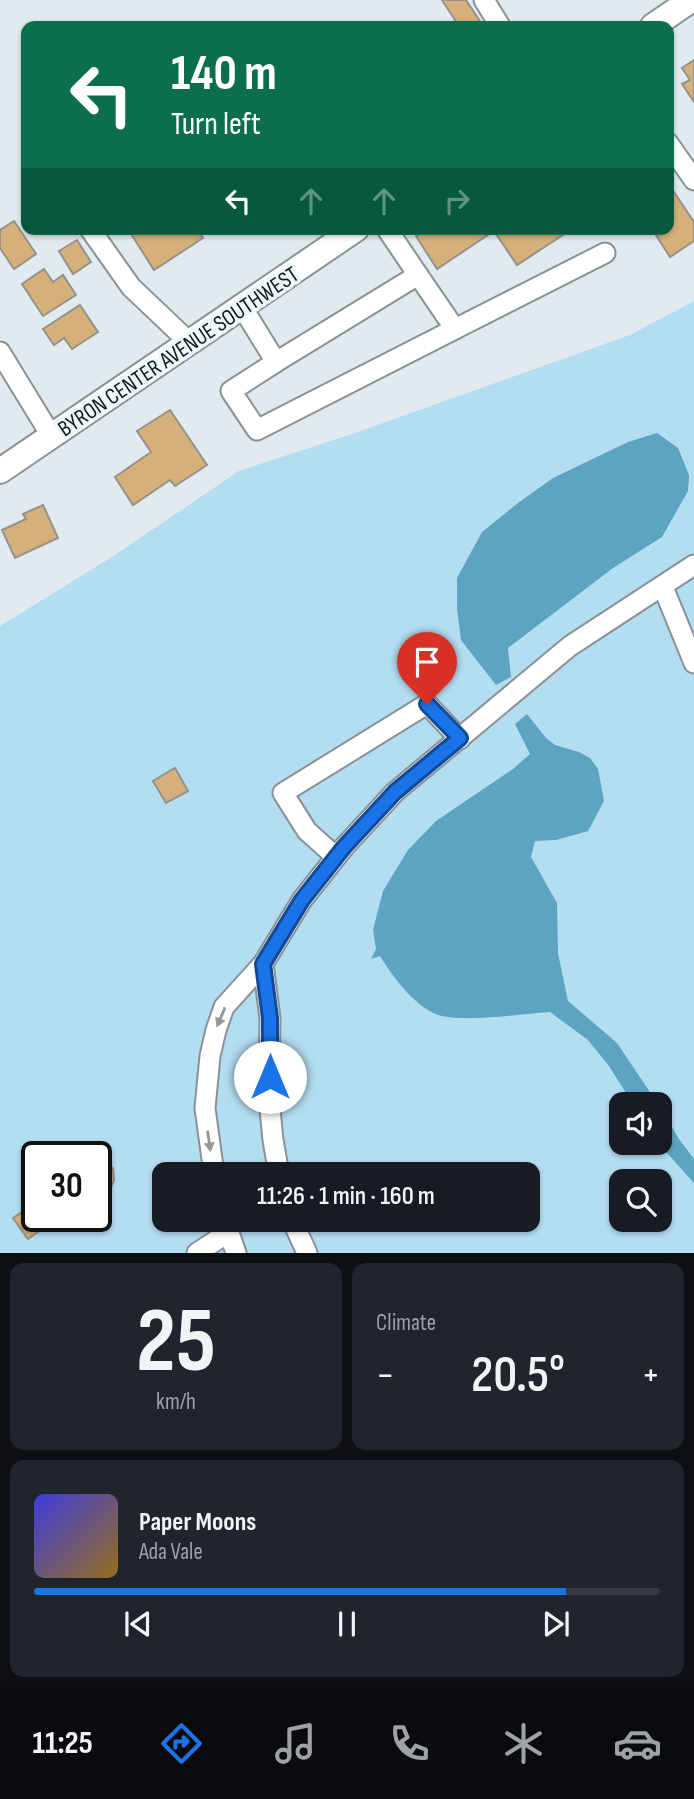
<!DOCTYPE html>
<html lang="en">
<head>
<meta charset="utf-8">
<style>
	body { margin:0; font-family:"Sofia Sans Condensed",sans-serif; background:#20242c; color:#f1f3f6; height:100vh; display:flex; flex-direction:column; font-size:26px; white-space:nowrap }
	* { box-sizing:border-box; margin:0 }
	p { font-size:23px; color:#9ea1a6 }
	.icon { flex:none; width:38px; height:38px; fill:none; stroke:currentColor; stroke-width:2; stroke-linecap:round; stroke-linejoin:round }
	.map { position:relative; height:1253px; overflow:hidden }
	.drawer { display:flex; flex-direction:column; gap:10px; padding:10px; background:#0d0f14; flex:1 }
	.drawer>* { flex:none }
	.banner { position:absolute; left:21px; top:21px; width:653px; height:214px; border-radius:14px; box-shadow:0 2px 5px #0004; background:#0b6e4f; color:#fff; overflow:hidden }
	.tools { position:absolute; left:609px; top:1092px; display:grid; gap:14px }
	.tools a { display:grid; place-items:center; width:63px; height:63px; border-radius:14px; background:#171b24; box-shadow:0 2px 5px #0004; font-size:35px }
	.speed { position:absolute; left:21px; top:1141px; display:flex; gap:14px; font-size:35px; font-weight:700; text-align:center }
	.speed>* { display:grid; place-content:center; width:91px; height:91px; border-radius:50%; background:#171b24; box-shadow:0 2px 5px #0004; line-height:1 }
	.speed .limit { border:4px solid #111; border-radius:10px; background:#fff; color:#111 }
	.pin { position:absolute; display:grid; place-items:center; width:60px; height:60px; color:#fff; margin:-72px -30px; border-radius:50% 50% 50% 0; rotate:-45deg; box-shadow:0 0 7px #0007 }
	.pin .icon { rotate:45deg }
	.me { position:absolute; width:77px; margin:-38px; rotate:0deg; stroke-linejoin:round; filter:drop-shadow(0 0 5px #0008) }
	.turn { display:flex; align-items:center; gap:24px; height:147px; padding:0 35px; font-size:32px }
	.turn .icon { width:91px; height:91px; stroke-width:2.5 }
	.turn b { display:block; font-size:49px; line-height:60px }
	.lanes { display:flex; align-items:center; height:66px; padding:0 35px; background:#0003; justify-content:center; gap:35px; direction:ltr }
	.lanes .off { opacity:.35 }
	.big { font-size:52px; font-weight:600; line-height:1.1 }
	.drawer .tile { flex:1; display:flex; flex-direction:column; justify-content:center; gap:10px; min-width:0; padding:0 24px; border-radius:14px; background:#20242c }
	.drawer .dial { align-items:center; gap:0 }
	.dial b { font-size:91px; line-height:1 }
	.song { display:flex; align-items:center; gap:21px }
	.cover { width:84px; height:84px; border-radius:10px; background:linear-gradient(135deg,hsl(240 70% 55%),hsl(40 70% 35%)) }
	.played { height:7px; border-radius:4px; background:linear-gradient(90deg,#1a73e8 85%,#363941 85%) }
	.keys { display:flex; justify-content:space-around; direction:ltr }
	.heat { display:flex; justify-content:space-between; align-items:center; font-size:38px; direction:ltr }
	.drawer .tiles { flex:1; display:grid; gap:10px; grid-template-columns:1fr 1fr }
	.tile:last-child { grid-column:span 2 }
	.trip { position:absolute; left:152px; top:1162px; width:388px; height:70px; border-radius:14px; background:#171b24; box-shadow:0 2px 5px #0004; font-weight:600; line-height:70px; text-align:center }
	.tab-bar { display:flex; height:112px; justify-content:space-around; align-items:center; background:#090b0e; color:#9ea1a6 }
	.tab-bar .icon { width:49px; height:49px }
	.tab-bar .current { color:#1a73e8 }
	.tab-bar b { font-size:32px; color:#f1f3f6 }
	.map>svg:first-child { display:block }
</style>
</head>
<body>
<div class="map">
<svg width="694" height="1253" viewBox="0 0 694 1253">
	<rect width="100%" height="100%" fill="#e1eaee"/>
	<path fill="#b3ddf0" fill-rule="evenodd" d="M 694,301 L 694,1253 L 0,1253 L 0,626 L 112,557 L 239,471 L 355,433 L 630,335 ZM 621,1104 L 660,1104 L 660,1143 L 621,1143 ZM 37,1157 L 96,1157 L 96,1216 L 37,1216 ZM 164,1174 L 528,1174 L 528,1220 L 164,1220 ZM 621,1181 L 660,1181 L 660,1220 L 621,1220 Z"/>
	<g fill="#5da4c2">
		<path d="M 657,433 L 678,448 L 689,475 L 688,491 L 662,537 L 613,568 L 508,648 L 511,677 L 496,685 L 461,640 L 457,609 L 457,578 L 482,532 L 518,503 L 553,478 L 628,442 Z"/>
		<path d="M 527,714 L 546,738 L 555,745 L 579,752 L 590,758 L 598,769 L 604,801 L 588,831 L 556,840 L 535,841 L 531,857 L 557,903 L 558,953 L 568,1001 L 617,1043 L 658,1104 L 633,1104 L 609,1066 L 588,1040 L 550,1012 C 519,1014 471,1022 442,1016 C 418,1011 392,976 380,956 L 371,959 L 376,949 L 373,930 L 383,891 L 408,850 L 436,821 L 513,769 L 530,754 L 515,724 Z"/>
		<path d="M 660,1107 L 679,1139 L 694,1159 L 694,1183 L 658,1143 L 660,1143 Z"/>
	</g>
	<g fill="#d6b07a" stroke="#96928b" stroke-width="2">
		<path d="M 442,0 L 466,0 L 483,26 L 459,26 Z"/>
		<path d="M 694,60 L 694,102 L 682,84 L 690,80 L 682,68 Z"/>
		<path d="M 668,183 L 694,222 L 694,241 L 670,257 L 652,229 L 668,229 Z"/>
		<path d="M 14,221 L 36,254 L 14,269 L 0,248 L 0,230 Z"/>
		<path d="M 128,229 L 197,229 L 203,238 L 154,270 Z"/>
		<path d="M 426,229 L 564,229 L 566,233 L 517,265 L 494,231 L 437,269 L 416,236 Z"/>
		<path d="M 77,240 L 91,262 L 73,274 L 59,251 Z"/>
		<path d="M 44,269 L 53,282 L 63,275 L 76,295 L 43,316 L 22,284 Z"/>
		<path d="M 80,305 L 98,332 L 72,349 L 64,338 L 54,345 L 43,329 Z"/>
		<path d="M 170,410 L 207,465 L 175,486 L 170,480 L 133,505 L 115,477 L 151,452 L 137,431 Z"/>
		<path d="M 43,505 L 58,538 L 15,558 L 2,530 L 26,519 L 23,514 Z"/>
		<path d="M 175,768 L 188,791 L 166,803 L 153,781 Z"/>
		<path d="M 96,1154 L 107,1159 L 113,1169 L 114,1180 L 110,1190 L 100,1196 L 96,1197 L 96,1157 L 83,1157 Z"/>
		<path d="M 34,1204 L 37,1208 L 37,1216 L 42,1216 L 48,1225 L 28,1239 L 13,1218 Z"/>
	</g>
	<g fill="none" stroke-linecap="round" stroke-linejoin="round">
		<g stroke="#8a9296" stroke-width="23">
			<g id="minor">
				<path d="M 484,0 L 500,26"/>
				<path d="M 668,143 L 694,180"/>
				<path d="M 90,229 L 131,287 L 190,343"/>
				<path d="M 418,275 L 455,329 L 605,253"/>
				<path d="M 242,307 L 276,362 L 418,275 L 387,229"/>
				<path d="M 0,352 L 52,437"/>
				<path d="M 276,362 L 231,391 L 257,430 L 455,329"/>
				<path d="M 663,587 L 694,663"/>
				<path d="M 336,857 L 307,831 L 283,793 L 427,704 L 460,739"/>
				<path d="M 263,964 L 270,1018 L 269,1099 L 273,1140 L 279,1174"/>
				<path d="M 214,1174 L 205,1108 L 210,1056 L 216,1030 L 224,1007 L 263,964 L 302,900 L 344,847 L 395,792 L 570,646 L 694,565"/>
				<path d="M 292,1220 L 307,1253"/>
				<path d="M 225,1221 L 236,1253"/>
				<path d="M 197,1253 L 229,1232"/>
			</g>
		</g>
		<g stroke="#8a9296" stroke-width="28">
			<g id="major">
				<path d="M 653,26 L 691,0"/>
				<path d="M 0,471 L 356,229"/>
			</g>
		</g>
		<use href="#minor" stroke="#fff" stroke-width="19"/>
		<use href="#major" stroke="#fff" stroke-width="24"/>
	</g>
	<defs><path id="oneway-solid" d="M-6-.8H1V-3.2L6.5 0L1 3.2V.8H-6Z" transform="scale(1.75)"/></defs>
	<g fill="#969798">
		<use href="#oneway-solid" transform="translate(221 1017) rotate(113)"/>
		<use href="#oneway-solid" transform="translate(209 1141) rotate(82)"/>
	</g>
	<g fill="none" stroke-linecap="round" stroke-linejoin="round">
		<g stroke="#114b97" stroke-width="18">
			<path id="route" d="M 270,1077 L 270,1018 L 263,964 L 302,900 L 344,847 L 395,792 L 460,738 L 427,704"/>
		</g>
		<use href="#route" stroke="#1a73e8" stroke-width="12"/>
	</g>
	<g text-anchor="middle" stroke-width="7" stroke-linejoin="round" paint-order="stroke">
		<g font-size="23" fill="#15181a" stroke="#eef7fb">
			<text transform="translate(178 351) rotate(-34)" y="8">BYRON CENTER AVENUE SOUTHWEST</text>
		</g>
	</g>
</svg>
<div class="tools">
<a><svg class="icon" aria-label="sound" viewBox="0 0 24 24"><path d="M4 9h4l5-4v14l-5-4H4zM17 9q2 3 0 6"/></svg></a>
<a><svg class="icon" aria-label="search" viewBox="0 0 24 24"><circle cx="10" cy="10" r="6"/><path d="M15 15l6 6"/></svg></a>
</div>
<div class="speed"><div class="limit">30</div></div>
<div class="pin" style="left:427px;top:704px;background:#d93025"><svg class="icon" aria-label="arrive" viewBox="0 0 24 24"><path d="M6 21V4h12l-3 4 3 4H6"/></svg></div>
<svg class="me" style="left:270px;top:1077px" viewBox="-20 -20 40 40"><circle r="19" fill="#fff"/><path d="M0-13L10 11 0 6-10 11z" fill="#1a73e8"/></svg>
<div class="trip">11:26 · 1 min · 160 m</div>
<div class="banner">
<div class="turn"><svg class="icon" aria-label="left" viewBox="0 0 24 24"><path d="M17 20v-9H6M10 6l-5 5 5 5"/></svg><div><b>140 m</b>Turn left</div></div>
<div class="lanes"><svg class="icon" aria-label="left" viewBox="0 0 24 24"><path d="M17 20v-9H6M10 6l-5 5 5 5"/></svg><svg class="icon off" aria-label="ahead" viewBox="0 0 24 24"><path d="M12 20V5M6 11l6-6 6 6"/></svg><svg class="icon off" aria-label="ahead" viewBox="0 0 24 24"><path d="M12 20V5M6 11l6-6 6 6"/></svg><svg class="icon off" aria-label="right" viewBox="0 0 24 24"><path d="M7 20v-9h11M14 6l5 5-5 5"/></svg></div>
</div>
</div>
<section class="drawer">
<div class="tiles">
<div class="tile dial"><b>25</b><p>km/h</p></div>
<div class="tile"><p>Climate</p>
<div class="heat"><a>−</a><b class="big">20.5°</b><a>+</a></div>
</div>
<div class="tile">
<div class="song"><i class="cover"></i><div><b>Paper Moons</b><p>Ada Vale</p></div></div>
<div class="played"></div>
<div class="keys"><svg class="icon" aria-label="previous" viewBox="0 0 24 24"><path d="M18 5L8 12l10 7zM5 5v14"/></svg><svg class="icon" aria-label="pause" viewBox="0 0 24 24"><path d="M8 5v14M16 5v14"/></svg><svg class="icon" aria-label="next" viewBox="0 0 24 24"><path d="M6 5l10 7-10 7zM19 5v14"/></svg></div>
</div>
</div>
</section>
<nav class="tab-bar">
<b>11:25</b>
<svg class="icon current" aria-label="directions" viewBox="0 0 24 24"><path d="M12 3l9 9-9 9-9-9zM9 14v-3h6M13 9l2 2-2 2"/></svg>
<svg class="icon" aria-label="music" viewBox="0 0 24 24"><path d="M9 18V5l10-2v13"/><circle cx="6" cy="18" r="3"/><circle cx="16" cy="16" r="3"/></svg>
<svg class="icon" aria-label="phone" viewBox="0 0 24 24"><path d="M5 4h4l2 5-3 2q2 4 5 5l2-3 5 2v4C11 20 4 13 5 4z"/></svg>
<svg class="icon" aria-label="climate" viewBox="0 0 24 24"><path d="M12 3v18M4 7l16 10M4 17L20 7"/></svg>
<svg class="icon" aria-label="car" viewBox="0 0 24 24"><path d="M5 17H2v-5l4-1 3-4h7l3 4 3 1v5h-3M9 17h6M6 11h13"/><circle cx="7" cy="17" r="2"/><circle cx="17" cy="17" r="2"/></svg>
</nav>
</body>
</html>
